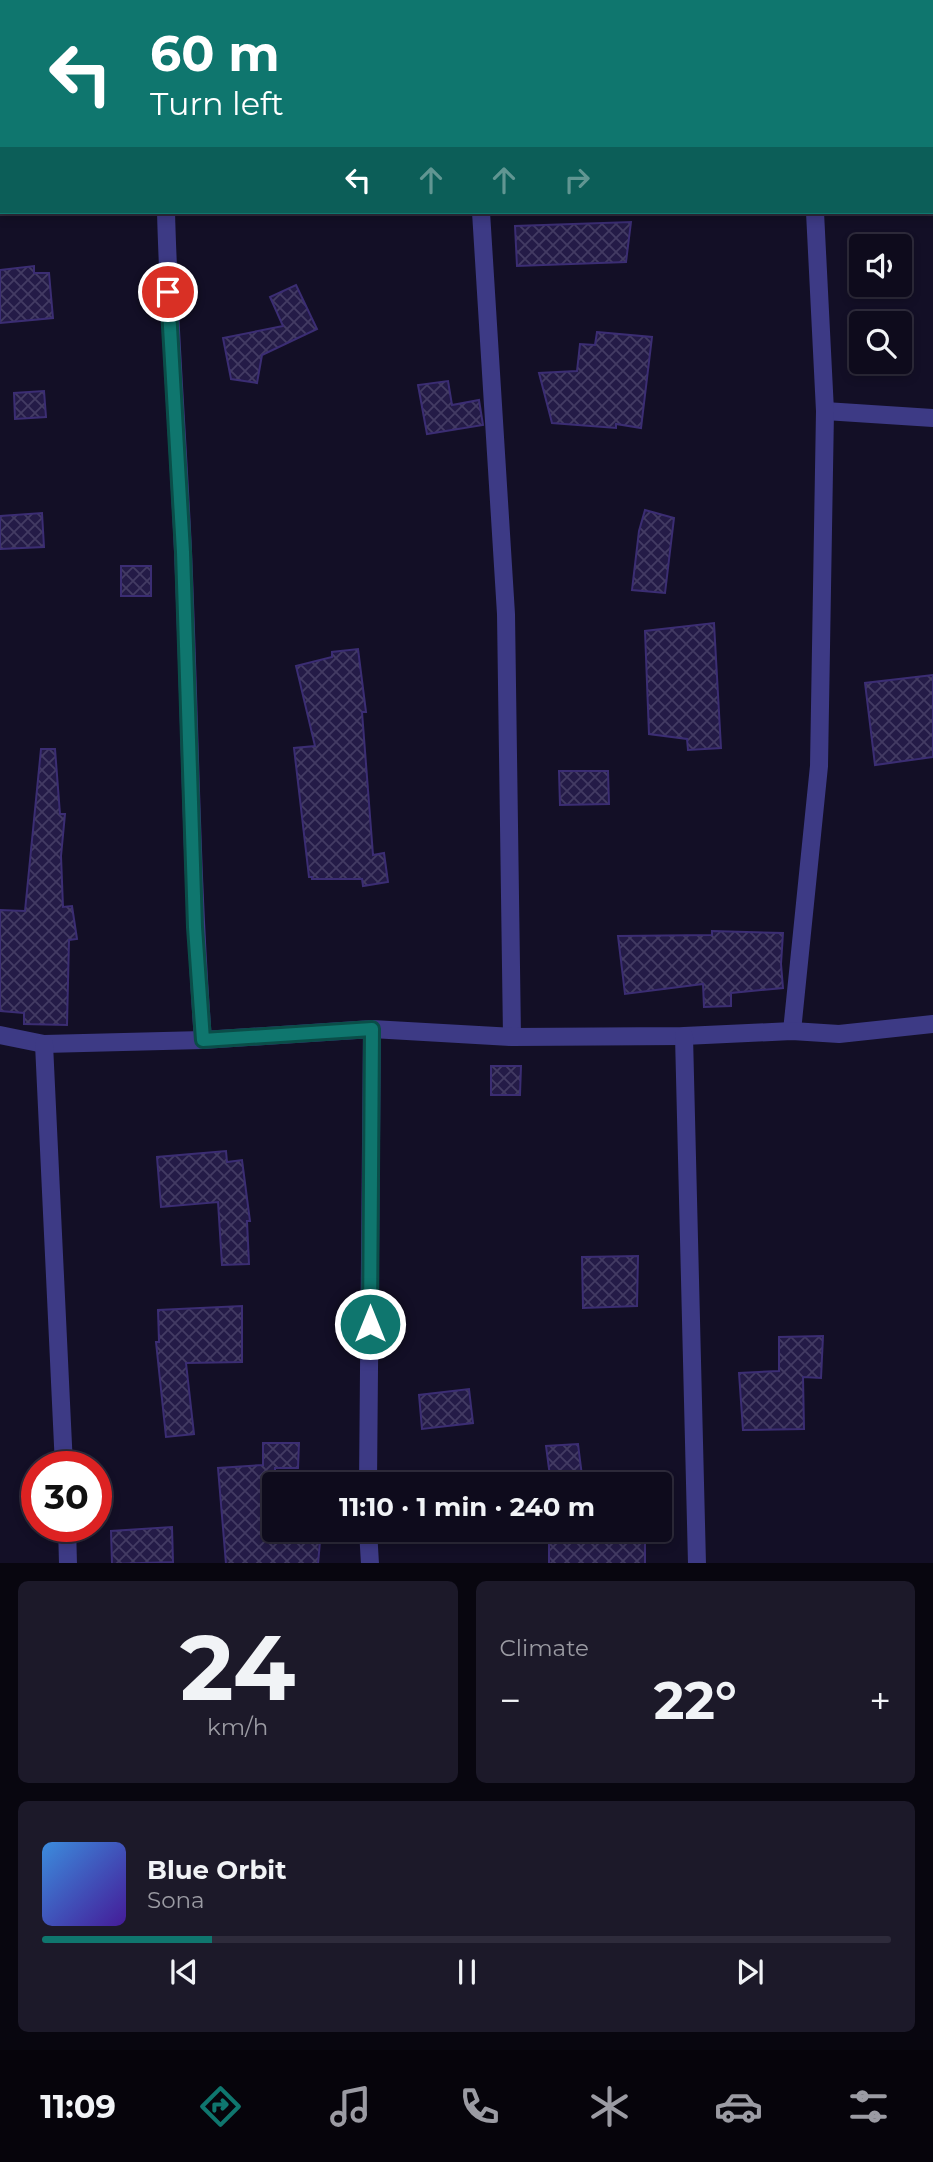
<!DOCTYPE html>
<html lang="en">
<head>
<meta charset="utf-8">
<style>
	body { margin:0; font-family:Montserrat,sans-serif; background:#1c1929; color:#f1f3f6; height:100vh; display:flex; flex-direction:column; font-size:26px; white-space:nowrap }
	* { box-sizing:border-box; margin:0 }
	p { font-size:23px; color:#9b9ba3 }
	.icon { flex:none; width:38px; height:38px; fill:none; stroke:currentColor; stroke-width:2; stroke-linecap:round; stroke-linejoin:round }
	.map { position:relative; height:1563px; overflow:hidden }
	.panel { display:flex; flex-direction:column; gap:18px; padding:18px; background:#08060f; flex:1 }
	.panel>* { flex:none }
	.top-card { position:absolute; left:0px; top:0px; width:934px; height:214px; box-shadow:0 4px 10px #0003,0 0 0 2px #2e2b3b; background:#0f766e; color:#fff; overflow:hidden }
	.fabs { position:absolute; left:849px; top:234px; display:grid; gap:14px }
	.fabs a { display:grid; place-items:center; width:63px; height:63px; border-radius:7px; background:#0e0b1c; box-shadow:0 4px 10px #0003,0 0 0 2px #2e2b3b; font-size:35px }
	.speed { position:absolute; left:21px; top:1451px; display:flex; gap:14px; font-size:35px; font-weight:700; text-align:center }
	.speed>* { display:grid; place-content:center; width:91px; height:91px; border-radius:50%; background:#0e0b1c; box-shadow:0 4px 10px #0003,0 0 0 2px #2e2b3b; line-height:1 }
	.speed .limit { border:10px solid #d22; background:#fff; color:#111 }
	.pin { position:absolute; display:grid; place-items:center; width:60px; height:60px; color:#fff; margin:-30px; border:4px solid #fff; border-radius:50%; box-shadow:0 2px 7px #0007 }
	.me { position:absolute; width:77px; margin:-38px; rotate:0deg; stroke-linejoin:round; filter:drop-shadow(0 0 5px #0008) }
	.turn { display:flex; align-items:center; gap:24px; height:147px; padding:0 35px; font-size:32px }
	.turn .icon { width:91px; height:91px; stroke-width:2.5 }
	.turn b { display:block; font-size:49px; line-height:60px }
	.lanes { display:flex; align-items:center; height:66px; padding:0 35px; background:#0003; justify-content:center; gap:35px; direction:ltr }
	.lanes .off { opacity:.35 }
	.big { font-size:52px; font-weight:700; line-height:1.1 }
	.panel .widget { flex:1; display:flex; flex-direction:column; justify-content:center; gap:10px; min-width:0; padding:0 24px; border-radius:10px; background:#1c1929 }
	.panel .dial { align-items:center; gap:0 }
	.dial b { font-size:91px; line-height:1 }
	.song { display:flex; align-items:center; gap:21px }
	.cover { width:84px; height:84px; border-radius:10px; background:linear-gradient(135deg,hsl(210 70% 55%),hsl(260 70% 35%)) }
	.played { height:7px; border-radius:4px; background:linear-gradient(90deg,#0f766e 20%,#2e2b3b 20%) }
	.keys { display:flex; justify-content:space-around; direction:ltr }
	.heat { display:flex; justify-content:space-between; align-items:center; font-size:38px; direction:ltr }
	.panel .tiles { flex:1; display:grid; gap:18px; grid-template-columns:1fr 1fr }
	.widget:last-child { grid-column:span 2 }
	.trip { position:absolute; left:262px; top:1472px; width:410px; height:70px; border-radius:7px; background:#0e0b1c; box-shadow:0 4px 10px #0003,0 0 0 2px #2e2b3b; font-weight:700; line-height:70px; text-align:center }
	.dock { display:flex; height:112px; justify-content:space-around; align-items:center; background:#06040b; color:#9b9ba3 }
	.dock .icon { width:49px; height:49px }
	.dock .active { color:#0f766e }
	.dock b { font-size:32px; color:#f1f3f6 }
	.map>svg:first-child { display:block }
</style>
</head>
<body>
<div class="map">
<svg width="933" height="1564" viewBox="0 0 933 1564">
	<defs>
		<pattern id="building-cross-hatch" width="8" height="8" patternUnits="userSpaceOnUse" patternTransform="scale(1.75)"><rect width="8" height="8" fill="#241b47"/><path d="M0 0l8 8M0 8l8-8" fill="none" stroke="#433b63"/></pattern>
	</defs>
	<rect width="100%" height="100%" fill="#130f26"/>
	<g fill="url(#building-cross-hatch)" stroke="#3b2d73" stroke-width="2">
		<path d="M 631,222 L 626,262 L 517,266 L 515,226 Z"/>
		<path d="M 34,266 L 34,273 L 49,273 L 53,318 L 0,323 L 0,270 Z"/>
		<path d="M 296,285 L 317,329 L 262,355 L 257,383 L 231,379 L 223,338 L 283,326 L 270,297 Z"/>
		<path d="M 597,332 L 652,337 L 641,428 L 616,424 L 616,428 L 552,423 L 539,373 L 577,371 L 580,344 L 595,345 Z"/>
		<path d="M 448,381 L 452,405 L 479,400 L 483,425 L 427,434 L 418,385 Z"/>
		<path d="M 44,391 L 46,417 L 15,419 L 14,393 Z"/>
		<path d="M 645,510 L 674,518 L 665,593 L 632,590 L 639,531 Z"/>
		<path d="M 42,513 L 44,547 L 0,549 L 0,516 Z"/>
		<rect x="121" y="566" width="30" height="30"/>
		<path d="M 714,623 L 721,748 L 688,750 L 687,739 L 649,734 L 645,631 Z"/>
		<path d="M 358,649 L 366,712 L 362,712 L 373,855 L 384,853 L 388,882 L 363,886 L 362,879 L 312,879 L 312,877 L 309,877 L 294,748 L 315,746 L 296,666 L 332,657 L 332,652 Z"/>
		<path d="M 933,675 L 933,757 L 875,765 L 865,683 Z"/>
		<path d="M 41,749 L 55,749 L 60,814 L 65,814 L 61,856 L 63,907 L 72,906 L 77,939 L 69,940 L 67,1025 L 24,1024 L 24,1013 L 0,1011 L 0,910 L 25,911 Z"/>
		<path d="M 559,771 L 608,771 L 609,804 L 560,805 Z"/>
		<path d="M 712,931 L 783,933 L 781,964 L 783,988 L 731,993 L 731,1006 L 704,1007 L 703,984 L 625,994 L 618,936 L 712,935 Z"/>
		<path d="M 491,1066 L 521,1066 L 520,1095 L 491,1095 Z"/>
		<path d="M 226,1151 L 227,1162 L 242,1160 L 250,1221 L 247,1221 L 249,1264 L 222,1265 L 218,1202 L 161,1207 L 157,1157 Z"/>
		<path d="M 638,1256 L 637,1306 L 583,1308 L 582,1257 Z"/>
		<path d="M 242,1306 L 242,1362 L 186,1363 L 194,1434 L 166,1437 L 156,1342 L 159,1342 L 158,1310 Z"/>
		<path d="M 823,1336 L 821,1378 L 803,1377 L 804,1429 L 743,1430 L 739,1373 L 779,1371 L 779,1337 Z"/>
		<path d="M 469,1389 L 473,1423 L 422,1429 L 419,1395 Z"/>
		<path d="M 263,1443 L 299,1443 L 298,1468 L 275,1468 L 275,1530 L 321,1530 L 318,1564 L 226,1564 L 218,1468 L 263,1465 Z"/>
		<path d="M 578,1444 L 583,1484 L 551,1484 L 546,1446 Z"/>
		<path d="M 172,1527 L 173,1562 L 112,1564 L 111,1531 Z"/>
		<rect x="549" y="1530" width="96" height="34"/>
	</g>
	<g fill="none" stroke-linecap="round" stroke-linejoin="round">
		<g stroke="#3d3a85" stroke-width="18">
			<path d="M 161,0 L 161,2"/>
			<path d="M 481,0 L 481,2"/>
			<path d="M 805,2 L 805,0"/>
			<path d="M 166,212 C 169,325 178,438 183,551 C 190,714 191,877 203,1040"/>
			<path d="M 481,212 L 506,614 L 512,1037"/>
			<path d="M 825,411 L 933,418"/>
			<path d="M 792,1031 L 819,766 L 825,411 L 815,212"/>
			<path d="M 0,1035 L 44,1044 L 203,1040 L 372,1029 L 512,1037 L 684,1036 L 792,1031 L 839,1034 L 933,1024"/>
			<path d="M 684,1036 L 697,1564"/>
			<path d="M 44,1044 L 64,1466"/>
			<path d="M 368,1484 L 372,1029"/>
			<path d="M 67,1526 L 68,1564"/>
			<path d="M 368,1530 L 370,1564"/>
		</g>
	</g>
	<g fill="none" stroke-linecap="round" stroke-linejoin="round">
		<g stroke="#0a4d48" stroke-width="18">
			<path id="route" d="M 168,292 L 183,552 L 195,927 L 203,1040 L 372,1029 L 370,1324"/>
		</g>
		<use href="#route" stroke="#0f766e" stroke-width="12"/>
	</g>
</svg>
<div class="fabs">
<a><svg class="icon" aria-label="sound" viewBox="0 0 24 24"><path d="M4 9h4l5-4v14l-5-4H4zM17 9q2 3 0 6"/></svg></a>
<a><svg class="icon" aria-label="search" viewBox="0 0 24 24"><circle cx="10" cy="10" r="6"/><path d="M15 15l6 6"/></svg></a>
</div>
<div class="speed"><div class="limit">30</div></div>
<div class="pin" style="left:168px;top:292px;background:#d93025"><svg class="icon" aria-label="arrive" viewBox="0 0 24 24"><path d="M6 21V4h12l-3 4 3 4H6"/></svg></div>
<svg class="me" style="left:370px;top:1324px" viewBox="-20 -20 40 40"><circle r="17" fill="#0f766e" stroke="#fff" stroke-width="3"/><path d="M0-11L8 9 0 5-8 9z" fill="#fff"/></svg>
<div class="trip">11:10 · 1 min · 240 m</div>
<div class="top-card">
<div class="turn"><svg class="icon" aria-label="left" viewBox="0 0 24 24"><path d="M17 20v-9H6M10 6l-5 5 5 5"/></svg><div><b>60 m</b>Turn left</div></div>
<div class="lanes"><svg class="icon" aria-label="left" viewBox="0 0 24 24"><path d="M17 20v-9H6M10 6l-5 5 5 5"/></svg><svg class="icon off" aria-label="ahead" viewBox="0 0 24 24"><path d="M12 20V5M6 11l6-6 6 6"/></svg><svg class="icon off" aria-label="ahead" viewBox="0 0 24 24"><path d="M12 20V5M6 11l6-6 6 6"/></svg><svg class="icon off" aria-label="right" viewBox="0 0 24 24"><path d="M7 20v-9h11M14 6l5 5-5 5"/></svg></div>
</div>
</div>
<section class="panel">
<div class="tiles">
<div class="widget dial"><b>24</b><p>km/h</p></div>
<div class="widget"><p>Climate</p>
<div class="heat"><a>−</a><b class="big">22°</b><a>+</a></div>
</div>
<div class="widget">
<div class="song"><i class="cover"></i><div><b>Blue Orbit</b><p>Sona</p></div></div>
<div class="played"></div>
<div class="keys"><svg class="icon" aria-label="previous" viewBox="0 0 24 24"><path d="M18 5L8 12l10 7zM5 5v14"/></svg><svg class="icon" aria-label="pause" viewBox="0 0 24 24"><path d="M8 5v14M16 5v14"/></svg><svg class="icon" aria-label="next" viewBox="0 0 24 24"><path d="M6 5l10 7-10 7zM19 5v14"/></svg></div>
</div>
</div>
</section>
<nav class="dock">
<b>11:09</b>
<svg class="icon active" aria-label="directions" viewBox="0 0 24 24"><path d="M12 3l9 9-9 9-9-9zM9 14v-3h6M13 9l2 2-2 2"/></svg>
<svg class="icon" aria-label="music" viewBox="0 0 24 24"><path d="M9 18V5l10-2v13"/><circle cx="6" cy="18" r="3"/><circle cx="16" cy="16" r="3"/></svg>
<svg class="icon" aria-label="phone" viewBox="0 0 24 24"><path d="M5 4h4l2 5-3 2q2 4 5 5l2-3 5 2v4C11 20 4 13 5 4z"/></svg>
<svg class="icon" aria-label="climate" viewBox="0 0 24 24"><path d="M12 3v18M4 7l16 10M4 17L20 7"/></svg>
<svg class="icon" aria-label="car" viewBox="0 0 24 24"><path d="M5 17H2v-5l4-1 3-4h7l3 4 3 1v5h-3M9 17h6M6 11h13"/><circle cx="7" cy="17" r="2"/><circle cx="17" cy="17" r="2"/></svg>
<svg class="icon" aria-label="filters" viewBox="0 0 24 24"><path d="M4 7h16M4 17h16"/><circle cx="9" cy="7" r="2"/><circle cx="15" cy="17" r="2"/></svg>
</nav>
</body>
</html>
